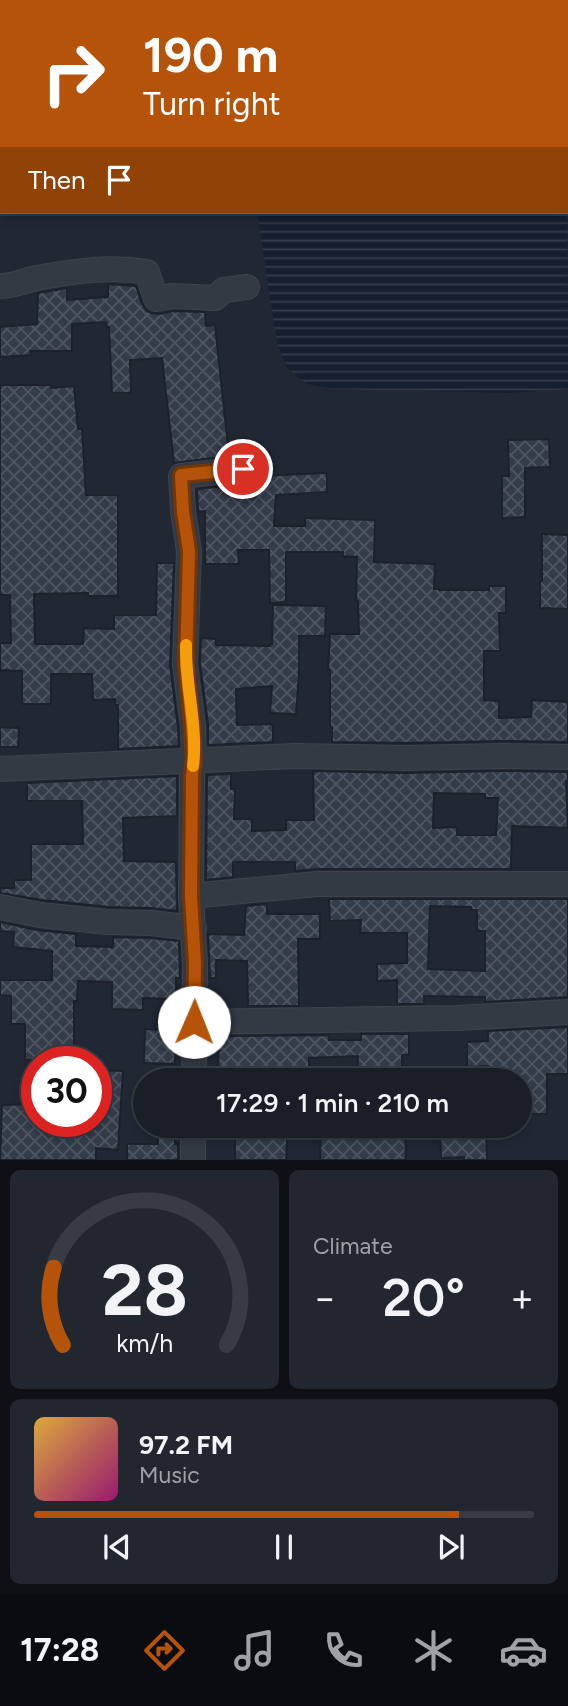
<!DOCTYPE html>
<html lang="en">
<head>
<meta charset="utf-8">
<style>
	body { margin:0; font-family:Figtree,sans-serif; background:#22272f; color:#f1f3f6; height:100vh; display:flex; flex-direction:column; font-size:26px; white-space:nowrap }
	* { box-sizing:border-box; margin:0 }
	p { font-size:23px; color:#9fa2a7 }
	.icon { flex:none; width:38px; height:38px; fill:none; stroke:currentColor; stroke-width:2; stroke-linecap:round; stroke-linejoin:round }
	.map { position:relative; height:1160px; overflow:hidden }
	.sheet { display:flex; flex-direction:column; gap:10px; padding:10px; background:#0e1015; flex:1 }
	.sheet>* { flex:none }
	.top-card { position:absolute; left:0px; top:0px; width:569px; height:214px; box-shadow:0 4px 10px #0003,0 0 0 2px #373c44; background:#b45309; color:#fff; overflow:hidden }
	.speed { position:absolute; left:21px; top:1046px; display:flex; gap:14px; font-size:35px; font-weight:700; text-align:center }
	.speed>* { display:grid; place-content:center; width:91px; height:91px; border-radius:50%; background:#191e27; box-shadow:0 4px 10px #0003,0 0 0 2px #373c44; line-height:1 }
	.speed .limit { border:10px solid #d22; background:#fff; color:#111 }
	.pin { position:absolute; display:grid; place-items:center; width:60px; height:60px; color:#fff; margin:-30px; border:4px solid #fff; border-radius:50%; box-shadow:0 2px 7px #0007 }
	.me { position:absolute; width:77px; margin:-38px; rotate:1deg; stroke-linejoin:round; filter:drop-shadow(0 0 5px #0008) }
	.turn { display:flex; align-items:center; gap:24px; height:147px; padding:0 28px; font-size:32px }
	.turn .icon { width:91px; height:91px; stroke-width:2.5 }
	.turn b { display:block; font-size:49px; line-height:60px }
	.then { display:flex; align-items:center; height:66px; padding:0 28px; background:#0003; gap:14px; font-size:26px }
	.big { font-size:52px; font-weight:600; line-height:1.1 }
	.sheet .card { flex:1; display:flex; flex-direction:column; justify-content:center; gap:10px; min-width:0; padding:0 24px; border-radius:10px; background:#22272f }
	.sheet .dial { align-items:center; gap:0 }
	.dial svg { height:182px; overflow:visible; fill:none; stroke:#373c44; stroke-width:7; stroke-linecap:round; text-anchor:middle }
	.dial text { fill:#f1f3f6; stroke:none }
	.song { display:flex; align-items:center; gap:21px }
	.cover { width:84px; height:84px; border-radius:10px; background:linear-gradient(135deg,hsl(40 70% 55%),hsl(320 70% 35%)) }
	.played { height:7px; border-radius:4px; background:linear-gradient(90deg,#b45309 85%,#373c44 85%) }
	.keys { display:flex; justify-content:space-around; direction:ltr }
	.heat { display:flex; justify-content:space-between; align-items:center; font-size:38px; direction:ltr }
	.sheet .tiles { flex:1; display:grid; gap:10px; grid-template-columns:1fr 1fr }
	.card:last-child { grid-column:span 2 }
	.trip { position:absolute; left:133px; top:1068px; width:399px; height:70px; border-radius:35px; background:#191e27; box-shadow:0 4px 10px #0003,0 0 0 2px #373c44; font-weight:600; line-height:70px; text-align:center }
	.tabs { display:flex; height:112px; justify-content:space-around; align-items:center; background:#0a0c10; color:#9fa2a7 }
	.tabs .icon { width:49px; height:49px }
	.tabs .active { color:#b45309 }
	.tabs b { font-size:32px; color:#f1f3f6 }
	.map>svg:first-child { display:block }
</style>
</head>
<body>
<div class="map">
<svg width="568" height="1160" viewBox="0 0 568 1160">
	<defs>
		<pattern id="water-rules" width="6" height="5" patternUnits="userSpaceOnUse" patternTransform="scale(1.75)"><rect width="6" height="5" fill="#161f30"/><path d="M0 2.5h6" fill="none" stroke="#353d4c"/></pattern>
		<pattern id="building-cross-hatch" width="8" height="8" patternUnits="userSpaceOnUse" patternTransform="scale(1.75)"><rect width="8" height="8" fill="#343c4a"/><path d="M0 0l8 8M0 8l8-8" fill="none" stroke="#4f5662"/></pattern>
	</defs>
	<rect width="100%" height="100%" fill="#212834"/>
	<path fill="url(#water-rules)" d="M 567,98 L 568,389 L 509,393 L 335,389 L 307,384 L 287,368 L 277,343 L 257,212 L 567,212 Z"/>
	<g fill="url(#building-cross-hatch)" stroke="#1c212b" stroke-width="2" fill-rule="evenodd">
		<path d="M 108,284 L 136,286 L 142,304 L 146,310 L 151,313 L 159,314 L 173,311 L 205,312 L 206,326 L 215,325 L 229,456 L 174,463 L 162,358 L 130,360 L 131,393 L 112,393 L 109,327 L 107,327 L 106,322 L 72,324 L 72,351 L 30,351 L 31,355 L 0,357 L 0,327 L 37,324 L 38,293 L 67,288 L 67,300 L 108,297 Z"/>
		<path d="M 0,385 L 51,385 L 51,388 L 74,386 L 78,429 L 82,429 L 86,495 L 118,495 L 118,596 L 88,596 L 88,593 L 34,594 L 35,644 L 83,644 L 84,628 L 114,629 L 114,615 L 156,615 L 157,563 L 174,563 L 170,665 L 178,727 L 179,746 L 118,749 L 118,705 L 115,705 L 115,699 L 93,700 L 92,674 L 51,674 L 51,704 L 22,704 L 22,671 L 0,670 L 0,643 L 11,643 L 10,595 L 0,595 Z"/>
		<path d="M 549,439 L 550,467 L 525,468 L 525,517 L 502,518 L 502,476 L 509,476 L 508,440 Z"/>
		<path d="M 327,473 L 327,492 L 276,495 L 274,526 L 305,526 L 305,518 L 375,520 L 374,562 L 435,564 L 434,589 L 439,589 L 439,590 L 489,590 L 489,586 L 506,586 L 506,613 L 499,613 L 500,651 L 484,651 L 484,700 L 499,701 L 499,718 L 531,717 L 532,700 L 568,702 L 568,742 L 502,741 L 406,743 L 332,742 L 332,727 L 330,727 L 330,670 L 328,670 L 330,634 L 359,634 L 358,601 L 356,601 L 357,557 L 343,556 L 343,552 L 286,552 L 286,602 L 270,603 L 269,550 L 238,550 L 239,564 L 205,564 L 205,511 L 198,512 L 197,489 L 245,484 L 251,481 L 256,476 Z"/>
		<path d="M 542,534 L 568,535 L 568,609 L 540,608 L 540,581 L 542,581 Z"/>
		<path d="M 273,605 L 326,606 L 325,636 L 299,636 L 299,673 L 296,714 L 270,713 L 272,686 L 236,689 L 237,725 L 273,724 L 273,742 L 208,745 L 208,724 L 200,664 L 201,638 L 216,639 L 216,645 L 270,646 L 270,644 L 272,644 Z"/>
		<path d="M 0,727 L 19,728 L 18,747 L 0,747 Z"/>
		<path d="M 313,771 L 406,773 L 502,771 L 568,772 L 568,781 L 566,781 L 568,828 L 512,826 L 511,869 L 317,869 L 295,871 L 295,862 L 233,862 L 233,877 L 206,880 L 207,775 L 231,774 L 231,789 L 235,789 L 234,819 L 252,819 L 252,831 L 286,830 L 286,820 L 314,820 ZM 434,793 L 485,794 L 485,798 L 498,798 L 496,835 L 457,835 L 457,827 L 433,828 Z"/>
		<path d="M 177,776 L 177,816 L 123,818 L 124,861 L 176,862 L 177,911 L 151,908 L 109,907 L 42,900 L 0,893 L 0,888 L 14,888 L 14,880 L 31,880 L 31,844 L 83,844 L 82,801 L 27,801 L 27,783 Z"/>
		<path d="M 329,899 L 568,899 L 568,997 L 485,1002 L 485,997 L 424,996 L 424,1004 L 397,1004 L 397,980 L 377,981 L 377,964 L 407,963 L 407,933 L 360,933 L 361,920 L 330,921 ZM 430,906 L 471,907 L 471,910 L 477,910 L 477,931 L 485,931 L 485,971 L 428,969 Z"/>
		<path d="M 267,904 L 267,914 L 320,914 L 320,939 L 298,939 L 299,1006 L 248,1006 L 247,961 L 216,960 L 216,978 L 210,978 L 208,934 L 244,935 L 246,906 Z"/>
		<path d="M 0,922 L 37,930 L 76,934 L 76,946 L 113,947 L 113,937 L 150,938 L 179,941 L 180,978 L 176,978 L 176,999 L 143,998 L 143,1010 L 112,1009 L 112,982 L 78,981 L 77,1001 L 74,1001 L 74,1060 L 25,1060 L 25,1024 L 11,1024 L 11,996 L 0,995 L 0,980 L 52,980 L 52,951 L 13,947 L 14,932 L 0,931 Z"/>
		<path d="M 568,1027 L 568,1074 L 547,1074 L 547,1114 L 520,1114 L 520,1079 L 512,1078 L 512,1076 L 488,1076 L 488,1066 L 467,1067 L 467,1042 L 488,1041 L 488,1031 Z"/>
		<path d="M 145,1029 L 176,1030 L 175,1064 L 144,1063 Z"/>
		<path d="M 361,1034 L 409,1034 L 409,1055 L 402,1055 L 402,1080 L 357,1080 L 358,1056 L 309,1058 L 309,1080 L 274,1080 L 274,1070 L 218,1069 L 219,1036 L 329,1035 L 329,1040 L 361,1040 Z"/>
		<path d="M 97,1070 L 123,1071 L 118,1150 L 96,1148 L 96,1160 L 0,1160 L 2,1105 L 34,1104 L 35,1121 L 37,1122 L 96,1122 Z"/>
		<path d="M 256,1125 L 288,1125 L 286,1160 L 235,1160 L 235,1139 L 256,1139 Z"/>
		<path d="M 321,1125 L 405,1125 L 406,1160 L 320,1160 Z"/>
		<path d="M 440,1125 L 486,1125 L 487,1160 L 464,1160 L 464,1157 L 441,1158 Z"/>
		<path d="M 158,1131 L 175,1131 L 175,1144 L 178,1144 L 178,1160 L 127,1160 L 127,1144 L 158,1144 Z"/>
	</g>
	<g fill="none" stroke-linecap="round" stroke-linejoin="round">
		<g stroke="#3e434e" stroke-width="26">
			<g id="minor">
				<path d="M 567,60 L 568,60"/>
				<path d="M 0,134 L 2,134"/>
				<path d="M 0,286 C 13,286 24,281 37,278 C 74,271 110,266 147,272 L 156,299 L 172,296 L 215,298 L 224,290 L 247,287"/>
				<path d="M 0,769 L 295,756 L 406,758 L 502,756 L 568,757"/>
				<path d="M 191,896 L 317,884 L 568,884"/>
				<path d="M 0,907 L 40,915 L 108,922 L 151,923 L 194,928"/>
				<path d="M 194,1022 L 456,1018 L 568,1012"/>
				<path d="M 194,1080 L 195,964 L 191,896 L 192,775 L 194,759 L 193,726 L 185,665 L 189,551 L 183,511 L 181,476 L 243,469"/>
				<path d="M 193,1160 L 193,1125"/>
			</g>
		</g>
		<use href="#minor" stroke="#343a44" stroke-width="24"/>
	</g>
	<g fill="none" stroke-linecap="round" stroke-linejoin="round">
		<g stroke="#753606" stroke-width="18">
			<path id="route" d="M 194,1022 L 195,964 L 191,896 L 192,775 L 194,759 L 192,726 L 186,665 L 189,551 L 183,512 L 181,475 L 243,469"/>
		</g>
		<use href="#route" stroke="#b45309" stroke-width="12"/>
		<path stroke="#f59e0b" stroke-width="12" d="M 186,645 C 185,685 198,726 193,766"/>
	</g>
</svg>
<div class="speed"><div class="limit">30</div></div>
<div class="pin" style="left:243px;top:469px;background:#d93025"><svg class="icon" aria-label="arrive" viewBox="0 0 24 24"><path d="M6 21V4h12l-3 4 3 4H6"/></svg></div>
<svg class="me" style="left:194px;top:1022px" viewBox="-20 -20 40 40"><circle r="19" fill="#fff"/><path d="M0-13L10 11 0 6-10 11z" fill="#b45309"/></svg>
<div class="trip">17:29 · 1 min · 210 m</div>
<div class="top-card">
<div class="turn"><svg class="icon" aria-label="right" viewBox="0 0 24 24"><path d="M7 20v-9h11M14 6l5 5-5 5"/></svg><div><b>190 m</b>Turn right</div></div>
<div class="then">Then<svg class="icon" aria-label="arrive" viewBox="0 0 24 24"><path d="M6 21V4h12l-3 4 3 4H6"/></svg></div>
</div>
</div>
<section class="sheet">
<div class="tiles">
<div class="card dial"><svg viewBox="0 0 100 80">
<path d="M14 69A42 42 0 1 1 86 69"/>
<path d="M14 69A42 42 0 0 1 10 35" stroke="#b45309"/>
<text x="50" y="56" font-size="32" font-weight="700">28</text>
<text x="50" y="72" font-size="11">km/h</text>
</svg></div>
<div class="card"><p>Climate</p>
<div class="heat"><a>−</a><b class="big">20°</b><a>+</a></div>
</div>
<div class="card">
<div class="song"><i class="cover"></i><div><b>97.2 FM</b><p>Music</p></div></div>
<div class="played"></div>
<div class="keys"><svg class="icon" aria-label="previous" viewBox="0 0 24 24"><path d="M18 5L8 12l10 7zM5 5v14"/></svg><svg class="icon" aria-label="pause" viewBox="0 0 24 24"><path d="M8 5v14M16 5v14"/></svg><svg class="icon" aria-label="next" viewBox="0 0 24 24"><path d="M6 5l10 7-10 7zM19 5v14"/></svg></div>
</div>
</div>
</section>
<nav class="tabs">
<b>17:28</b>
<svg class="icon active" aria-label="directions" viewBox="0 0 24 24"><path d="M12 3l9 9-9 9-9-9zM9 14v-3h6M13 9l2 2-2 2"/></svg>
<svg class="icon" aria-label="music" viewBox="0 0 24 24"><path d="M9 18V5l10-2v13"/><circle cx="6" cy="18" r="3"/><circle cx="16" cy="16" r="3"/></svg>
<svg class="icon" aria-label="phone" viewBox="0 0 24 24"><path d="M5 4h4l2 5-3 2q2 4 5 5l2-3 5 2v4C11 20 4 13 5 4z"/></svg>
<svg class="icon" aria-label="climate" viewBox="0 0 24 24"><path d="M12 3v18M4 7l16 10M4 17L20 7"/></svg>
<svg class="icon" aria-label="car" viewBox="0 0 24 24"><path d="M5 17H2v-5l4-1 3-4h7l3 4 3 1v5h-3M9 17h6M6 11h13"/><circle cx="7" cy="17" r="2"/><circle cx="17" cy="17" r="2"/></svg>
</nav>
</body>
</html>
